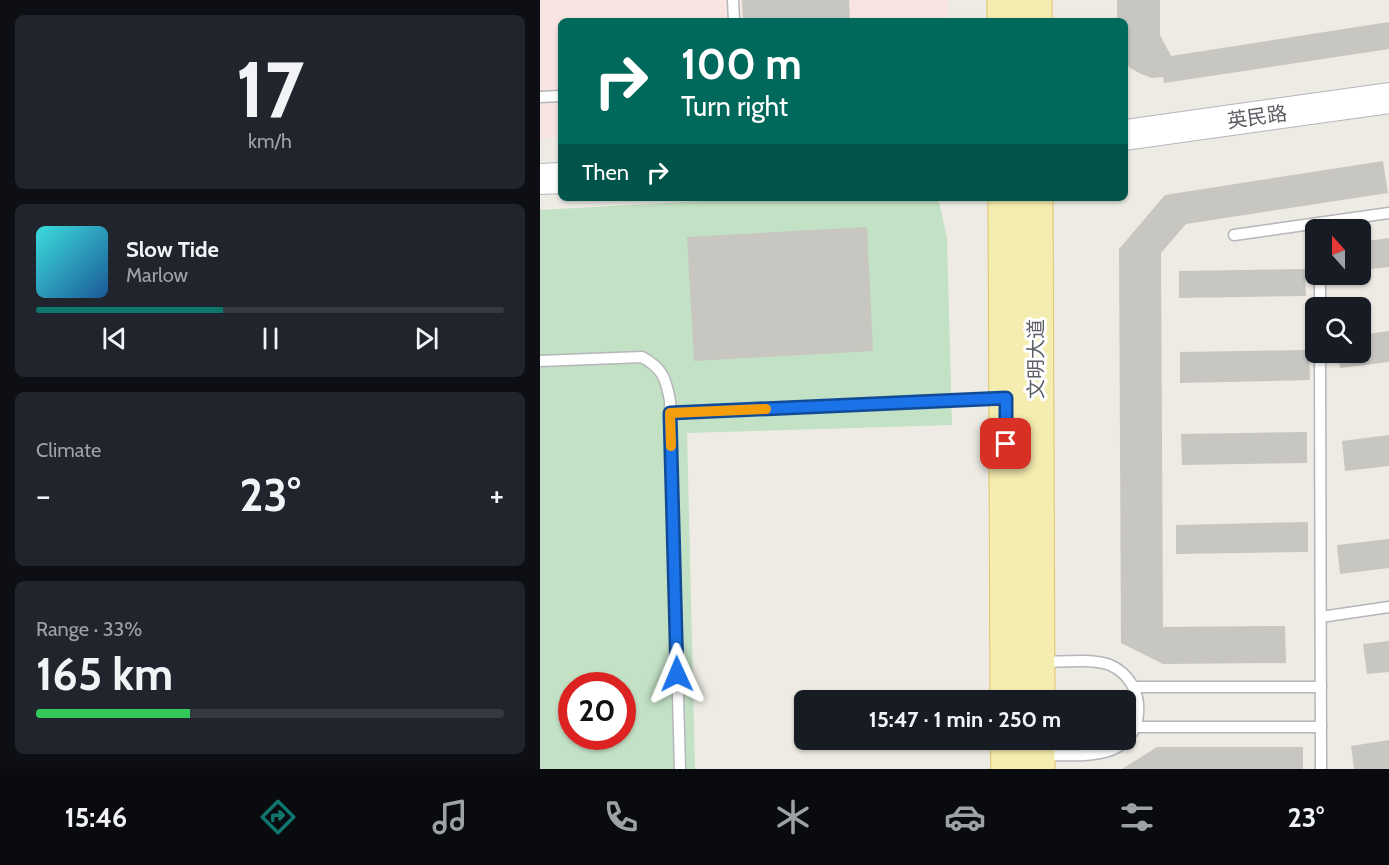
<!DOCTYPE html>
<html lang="en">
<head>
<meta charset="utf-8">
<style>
	body { margin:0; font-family:Cabin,"Noto Sans SC",sans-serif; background:#20242c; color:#f1f3f6; height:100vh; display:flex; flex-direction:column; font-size:22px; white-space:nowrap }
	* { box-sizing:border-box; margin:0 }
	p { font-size:20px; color:#9ea1a6 }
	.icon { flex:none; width:33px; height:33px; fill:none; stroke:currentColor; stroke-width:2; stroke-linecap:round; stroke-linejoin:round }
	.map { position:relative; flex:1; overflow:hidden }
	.panel { display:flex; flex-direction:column; gap:15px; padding:15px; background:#0d0f14; width:540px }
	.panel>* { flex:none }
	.top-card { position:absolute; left:18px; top:18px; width:570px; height:183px; border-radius:9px; box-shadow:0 2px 4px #0004; background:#00695c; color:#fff; overflow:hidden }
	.needle { width:39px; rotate:339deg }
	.controls { position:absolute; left:765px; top:219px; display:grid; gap:12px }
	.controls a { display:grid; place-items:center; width:66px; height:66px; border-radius:9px; background:#171b24; box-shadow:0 2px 4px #0004; font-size:30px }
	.speed { position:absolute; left:18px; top:672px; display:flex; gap:12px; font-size:30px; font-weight:700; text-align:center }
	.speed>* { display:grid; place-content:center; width:78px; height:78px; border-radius:50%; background:#171b24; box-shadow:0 2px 4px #0004; line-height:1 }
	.speed .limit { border:9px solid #d22; background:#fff; color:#111 }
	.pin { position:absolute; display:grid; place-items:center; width:51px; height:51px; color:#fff; margin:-26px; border-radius:12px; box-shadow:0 3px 9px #0006 }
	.me { position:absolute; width:66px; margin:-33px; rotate:359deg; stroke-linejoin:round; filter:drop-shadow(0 0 4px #0008) }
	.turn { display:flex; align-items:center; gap:21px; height:126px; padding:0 24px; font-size:27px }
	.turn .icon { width:78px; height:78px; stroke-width:2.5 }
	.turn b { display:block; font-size:42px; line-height:51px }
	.then { display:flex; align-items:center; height:57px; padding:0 24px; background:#0003; gap:12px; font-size:22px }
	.big { font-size:45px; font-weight:800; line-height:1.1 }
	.panel .card { flex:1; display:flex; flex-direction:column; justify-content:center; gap:9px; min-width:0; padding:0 21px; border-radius:9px; background:#20242c }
	.panel .dial { align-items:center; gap:0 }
	.dial b { font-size:78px; line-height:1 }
	.song { display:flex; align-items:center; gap:18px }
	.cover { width:72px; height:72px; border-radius:9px; background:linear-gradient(135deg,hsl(180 70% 55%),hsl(210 70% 35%)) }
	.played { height:6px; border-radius:3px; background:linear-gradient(90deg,#0f766e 40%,#363941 40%) }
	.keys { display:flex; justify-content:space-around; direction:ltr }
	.heat { display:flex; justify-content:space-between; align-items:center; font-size:33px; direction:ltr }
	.charge { height:9px; border-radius:4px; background:linear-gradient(90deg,#34c759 33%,#363941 0) }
	.trip { position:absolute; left:254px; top:690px; width:342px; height:60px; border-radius:9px; background:#171b24; box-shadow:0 2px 4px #0004; font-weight:800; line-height:60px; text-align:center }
	.menu { display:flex; height:96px; justify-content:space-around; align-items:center; background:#090b0e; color:#9ea1a6 }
	.menu .icon { width:42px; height:42px }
	.menu .active { color:#0f766e }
	.menu b { font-size:27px; color:#f1f3f6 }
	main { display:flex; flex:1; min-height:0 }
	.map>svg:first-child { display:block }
</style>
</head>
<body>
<main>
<section class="panel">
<div class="card dial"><b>17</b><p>km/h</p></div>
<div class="card">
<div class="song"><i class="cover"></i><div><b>Slow Tide</b><p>Marlow</p></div></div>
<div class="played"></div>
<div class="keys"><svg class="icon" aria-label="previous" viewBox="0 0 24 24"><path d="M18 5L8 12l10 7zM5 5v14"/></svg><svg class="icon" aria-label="pause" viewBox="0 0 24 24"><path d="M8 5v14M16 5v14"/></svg><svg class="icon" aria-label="next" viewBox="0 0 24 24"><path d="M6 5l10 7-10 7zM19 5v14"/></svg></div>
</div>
<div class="card"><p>Climate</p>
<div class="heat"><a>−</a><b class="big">23°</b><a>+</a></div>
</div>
<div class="card"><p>Range · 33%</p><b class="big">165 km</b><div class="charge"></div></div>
</section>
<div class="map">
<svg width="849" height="769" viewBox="0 0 849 769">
	<rect width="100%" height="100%" fill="#edebe4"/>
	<path fill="#f8e5e2" d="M 0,0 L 408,0 L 408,21 L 21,21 L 21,137 L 0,138 Z"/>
	<path fill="#c3e1c5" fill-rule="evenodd" d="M 218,198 L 395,198 L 399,202 L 407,238 L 412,425 L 147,433 L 155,769 L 0,769 L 0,210 ZM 32,686 L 82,686 L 82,736 L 32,736 Z"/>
	<g fill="#c8c6c0">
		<path d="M 202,0 L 309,0 L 310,21 L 203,21 Z"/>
		<path d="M 577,0 L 620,0 L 620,35 L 631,56 L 849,22 L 849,49 L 624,83 L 623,77 L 612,78 L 601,74 L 590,68 L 585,61 L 585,21 L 577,21 Z"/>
		<path d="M 843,161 L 848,193 L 646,224 L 621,253 L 623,627 L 745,626 L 746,663 L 623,664 L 581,643 L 579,249 L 625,195 Z"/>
		<path d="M 327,227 L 333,351 L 154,361 L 147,237 Z"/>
		<path d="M 849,238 L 849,267 L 820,270 L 820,242 Z"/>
		<path d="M 765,269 L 766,296 L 639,298 L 639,271 Z"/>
		<path d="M 849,331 L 849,362 L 800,368 L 798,352 L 820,352 L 820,335 Z"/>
		<path d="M 769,350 L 770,380 L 640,383 L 640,352 Z"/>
		<path d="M 767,432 L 767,463 L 642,465 L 641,434 Z"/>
		<path d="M 849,435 L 849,466 L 805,471 L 802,441 Z"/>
		<path d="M 768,522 L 768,552 L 636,554 L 636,525 Z"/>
		<path d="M 849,539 L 849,568 L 800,574 L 797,545 Z"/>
		<path d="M 849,641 L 849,672 L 827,674 L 823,644 Z"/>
		<path d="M 849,740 L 849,769 L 814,769 L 811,746 Z"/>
		<path d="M 617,747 L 763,747 L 763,769 L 582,769 Z"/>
	</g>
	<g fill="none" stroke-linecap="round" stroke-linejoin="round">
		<g stroke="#b4b6b9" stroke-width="13">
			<g id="lane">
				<path d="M 193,0 L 194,21"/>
				<path d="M 0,97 L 21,96"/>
				<path d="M 694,235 L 849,213"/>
				<path d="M 780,274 L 780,308"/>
				<path d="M 780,352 L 781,769"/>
				<path d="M 0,361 L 102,357 C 122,368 126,378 130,401 L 140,769"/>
				<path d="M 130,413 L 462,398"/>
				<path d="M 781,617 L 849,607"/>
				<path d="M 594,687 L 781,687"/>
				<path d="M 595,727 L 781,727"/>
				<path d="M 501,755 C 522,755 545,757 565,752 C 608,742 609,682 570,665 C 553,658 520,662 501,662"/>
			</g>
		</g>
		<g stroke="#b3b6ba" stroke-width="32">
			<g id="secondary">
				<path d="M 585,135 L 849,98"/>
				<path d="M 0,179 L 21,178"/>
			</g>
		</g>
		<g stroke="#e1c569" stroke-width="35">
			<g id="primary">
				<path d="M 464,0 L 464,21"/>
				<path d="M 495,0 L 495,21"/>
				<path d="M 465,198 L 467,700"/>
				<path d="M 496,198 L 498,700"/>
				<path d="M 467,740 L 468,769"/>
				<path d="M 498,740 L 498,769"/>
			</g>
		</g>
		<use href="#lane" stroke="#fff" stroke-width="10"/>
		<use href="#secondary" stroke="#fff" stroke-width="30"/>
		<use href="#primary" stroke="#f5edb0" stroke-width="33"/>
	</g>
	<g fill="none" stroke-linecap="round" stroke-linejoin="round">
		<g stroke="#114b97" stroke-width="15">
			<path id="route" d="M 137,674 L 130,413 L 466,398 L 466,444"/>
		</g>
		<use href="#route" stroke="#1a73e8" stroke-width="10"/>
		<path stroke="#f59e0b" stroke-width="10" d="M 131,446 L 130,413 L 226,409"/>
	</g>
	<g text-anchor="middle" stroke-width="6" stroke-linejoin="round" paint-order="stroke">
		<g font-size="20" fill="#5c5f63" stroke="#fff">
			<text transform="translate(717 117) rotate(-8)" y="7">英民路</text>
			<text transform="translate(496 359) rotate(-90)" y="7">文明大道</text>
		</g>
	</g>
</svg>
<div class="controls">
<a><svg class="needle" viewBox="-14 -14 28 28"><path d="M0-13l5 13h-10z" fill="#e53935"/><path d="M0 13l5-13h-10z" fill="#9ea1a6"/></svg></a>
<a><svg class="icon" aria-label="search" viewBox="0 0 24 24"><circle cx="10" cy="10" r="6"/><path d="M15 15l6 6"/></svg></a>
</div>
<div class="speed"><div class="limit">20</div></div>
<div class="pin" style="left:466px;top:444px;background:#d93025"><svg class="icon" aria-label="arrive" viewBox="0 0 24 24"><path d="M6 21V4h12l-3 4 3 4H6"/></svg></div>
<svg class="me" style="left:137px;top:674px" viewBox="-20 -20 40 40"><path d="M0-17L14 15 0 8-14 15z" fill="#1a73e8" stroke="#fff" stroke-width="4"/></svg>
<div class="trip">15:47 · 1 min · 250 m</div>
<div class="top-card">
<div class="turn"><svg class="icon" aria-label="right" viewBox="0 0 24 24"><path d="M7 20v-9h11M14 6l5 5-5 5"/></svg><div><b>100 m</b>Turn right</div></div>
<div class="then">Then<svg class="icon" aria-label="right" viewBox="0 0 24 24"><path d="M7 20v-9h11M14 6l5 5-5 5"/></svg></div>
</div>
</div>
</main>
<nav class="menu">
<b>15:46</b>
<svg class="icon active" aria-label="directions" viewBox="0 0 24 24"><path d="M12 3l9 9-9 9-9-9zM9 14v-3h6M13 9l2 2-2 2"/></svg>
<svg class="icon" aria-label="music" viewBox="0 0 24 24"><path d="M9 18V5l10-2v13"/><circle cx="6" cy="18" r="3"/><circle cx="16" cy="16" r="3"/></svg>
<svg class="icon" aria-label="phone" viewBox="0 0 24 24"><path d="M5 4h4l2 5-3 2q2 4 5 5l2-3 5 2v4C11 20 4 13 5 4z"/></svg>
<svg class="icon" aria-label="climate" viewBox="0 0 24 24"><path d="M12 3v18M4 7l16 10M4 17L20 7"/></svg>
<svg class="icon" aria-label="car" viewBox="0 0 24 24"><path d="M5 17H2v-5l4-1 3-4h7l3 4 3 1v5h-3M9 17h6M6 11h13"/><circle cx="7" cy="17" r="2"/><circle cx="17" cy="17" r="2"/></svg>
<svg class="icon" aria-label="filters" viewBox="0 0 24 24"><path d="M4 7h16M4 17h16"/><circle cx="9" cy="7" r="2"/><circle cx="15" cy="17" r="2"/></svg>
<b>23°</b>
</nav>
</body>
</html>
